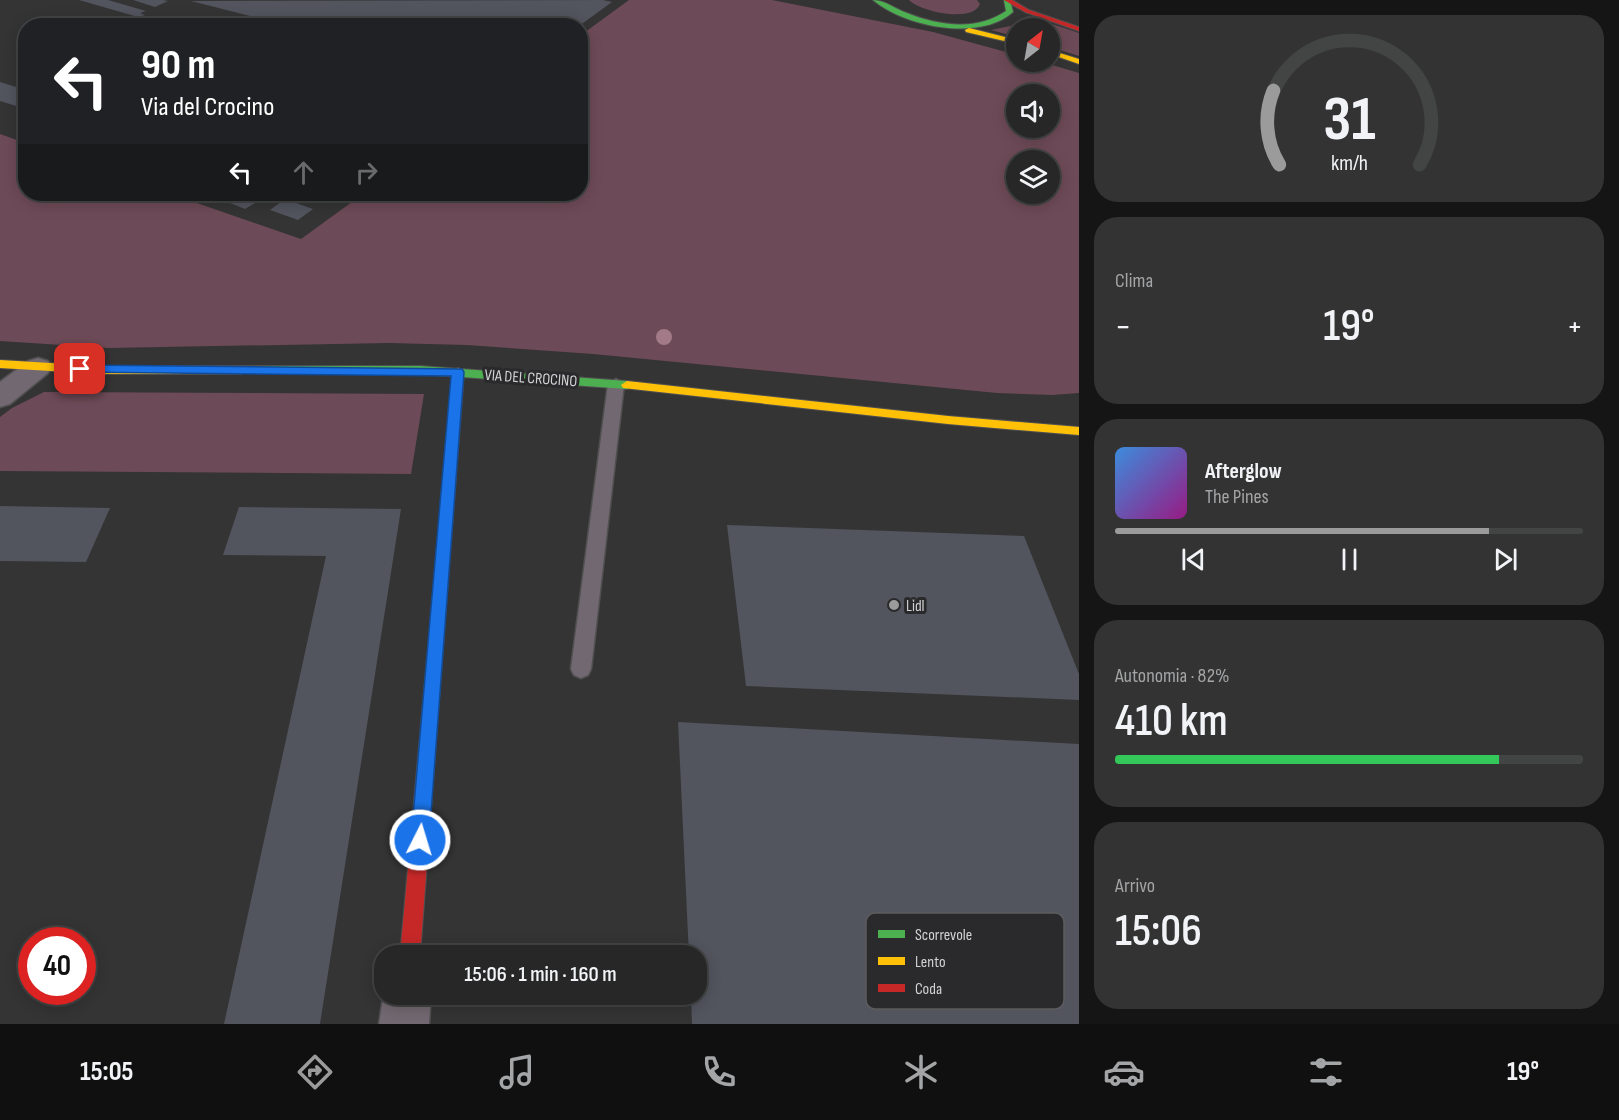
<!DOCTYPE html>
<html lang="it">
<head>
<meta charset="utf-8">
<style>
	body { margin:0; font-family:"Sofia Sans Condensed",sans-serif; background:#333; color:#f1f3f6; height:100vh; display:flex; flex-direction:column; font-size:22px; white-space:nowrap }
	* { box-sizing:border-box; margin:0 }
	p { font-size:20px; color:#a4a5a7 }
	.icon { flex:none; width:33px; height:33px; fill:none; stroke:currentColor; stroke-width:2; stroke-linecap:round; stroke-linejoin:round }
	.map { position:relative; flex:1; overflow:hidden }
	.panel { display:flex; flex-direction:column; gap:15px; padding:15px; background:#151515; width:540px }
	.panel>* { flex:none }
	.hud { position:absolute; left:18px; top:18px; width:570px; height:183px; border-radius:24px; box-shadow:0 3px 15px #0003,0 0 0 2px #434444; background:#202124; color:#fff; overflow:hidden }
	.needle { width:39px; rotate:31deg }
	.controls { position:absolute; left:1006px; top:18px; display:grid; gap:12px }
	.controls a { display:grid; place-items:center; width:54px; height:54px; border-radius:50%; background:#272727; box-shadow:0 3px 15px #0003,0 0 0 2px #434444; font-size:30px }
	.speed { position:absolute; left:18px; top:927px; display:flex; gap:12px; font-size:30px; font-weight:700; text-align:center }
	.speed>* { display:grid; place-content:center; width:78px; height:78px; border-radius:50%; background:#272727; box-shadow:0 3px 15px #0003,0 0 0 2px #434444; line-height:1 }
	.speed .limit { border:9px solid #d22; background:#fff; color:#111 }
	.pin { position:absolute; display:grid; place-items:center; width:51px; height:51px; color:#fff; margin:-26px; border-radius:12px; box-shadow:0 3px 9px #0006 }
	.me { position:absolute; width:66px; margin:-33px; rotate:5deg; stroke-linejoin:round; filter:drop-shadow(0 0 4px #0008) }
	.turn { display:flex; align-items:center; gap:21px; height:126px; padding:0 24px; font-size:27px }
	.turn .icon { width:78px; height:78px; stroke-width:2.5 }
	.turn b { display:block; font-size:42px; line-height:51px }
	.lanes { display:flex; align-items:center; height:57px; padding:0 24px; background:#0003; justify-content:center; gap:30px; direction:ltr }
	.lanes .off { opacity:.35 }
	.big { font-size:45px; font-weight:600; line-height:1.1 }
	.panel .card { flex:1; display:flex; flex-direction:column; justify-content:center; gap:9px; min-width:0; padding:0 21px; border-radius:24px; background:#333 }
	.panel .dial { align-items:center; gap:0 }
	.dial svg { height:156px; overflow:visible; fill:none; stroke:#434444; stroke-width:7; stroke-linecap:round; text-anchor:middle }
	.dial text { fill:#f1f3f6; stroke:none }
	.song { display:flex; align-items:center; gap:18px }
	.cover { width:72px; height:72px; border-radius:9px; background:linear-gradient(135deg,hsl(210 70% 55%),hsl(310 70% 35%)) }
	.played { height:6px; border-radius:3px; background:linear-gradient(90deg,#9b9b9c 80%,#434444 80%) }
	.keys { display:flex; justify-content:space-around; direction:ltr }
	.heat { display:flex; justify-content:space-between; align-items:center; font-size:33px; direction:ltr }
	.charge { height:9px; border-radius:4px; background:linear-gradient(90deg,#34c759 82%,#434444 0) }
	.trip { position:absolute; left:374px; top:945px; width:333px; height:60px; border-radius:24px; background:#272727; box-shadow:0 3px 15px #0003,0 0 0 2px #434444; font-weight:600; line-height:60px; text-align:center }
	.tab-bar { display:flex; height:96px; justify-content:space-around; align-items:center; background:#101010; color:#a4a5a7 }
	.tab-bar .icon { width:42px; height:42px }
	.tab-bar .on { color:#9b9b9c }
	.tab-bar b { font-size:27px; color:#f1f3f6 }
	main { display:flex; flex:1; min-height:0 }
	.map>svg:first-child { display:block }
</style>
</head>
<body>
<main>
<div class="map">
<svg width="1079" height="1024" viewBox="0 0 1079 1024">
	<rect width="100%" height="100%" fill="#343434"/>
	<g fill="#6d4a57" fill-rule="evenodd">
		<path d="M 629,0 L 772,0 L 933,32 L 1017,55 L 1017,62 L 1042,62 L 1079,73 L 1079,393 L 1052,395 L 997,393 L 593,354 L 467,345 L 389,343 L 108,348 L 0,341 L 0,134 L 25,143 L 26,194 L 171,194 L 301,239 L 363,194 L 580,194 L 581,35 ZM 1017,94 L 1050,94 L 1050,128 L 1017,128 ZM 1050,160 L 1050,194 L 1017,194 L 1017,160 Z"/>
		<path d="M 909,0 L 977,0 L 980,4 C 973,23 920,12 909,0 Z"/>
		<path d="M 1028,16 L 1079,33 L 1079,56 L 1050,47 L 1050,28 L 1017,28 L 1017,37 L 991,30 L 1015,25 Z"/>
		<path d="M 44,392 L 424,394 L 411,474 L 0,471 L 0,417 L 12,408 Z"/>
	</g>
	<g fill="#52545e">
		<path d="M 79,0 L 108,0 L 146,11 L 140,13 L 145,15 L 138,17 Z"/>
		<path d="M 133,0 L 163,0 L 168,1 L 155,7 Z"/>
		<path d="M 603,0 L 612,2 L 579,26 L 289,26 L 191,1 Z"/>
		<path d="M 0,82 L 26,90 L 26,109 L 0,101 Z"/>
		<path d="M 245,194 L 260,200 L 245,209 L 230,203 Z"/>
		<path d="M 285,199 L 313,209 L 298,220 L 270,210 Z"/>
		<path d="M 0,506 L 110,508 L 86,562 L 0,561 Z"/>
		<path d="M 239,507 L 401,509 L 320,1024 L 224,1024 L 326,556 L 223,555 Z"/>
		<path d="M 727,525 L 1024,536 L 1079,674 L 1079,700 L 746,686 Z"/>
		<path d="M 678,722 L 1079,744 L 1079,1024 L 692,1024 L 691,994 L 696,994 L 696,956 L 689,956 Z"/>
	</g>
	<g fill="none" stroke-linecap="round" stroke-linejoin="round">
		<g stroke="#515051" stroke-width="3">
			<path id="lane" d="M 616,379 L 624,384 L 591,669 L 588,675 L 581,678 L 574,675 L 571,669 L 608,384 Z"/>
		</g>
		<g stroke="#515051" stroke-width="3">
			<g id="street">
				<path d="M 38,358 L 48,361 L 52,367 L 48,373 L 10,404 L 0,407 L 0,382 L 28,361 Z"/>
				<path d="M 384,991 L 384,994 L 431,994 L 429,1024 L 379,1024 Z"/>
			</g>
		</g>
		<g stroke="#515051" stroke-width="2">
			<g id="fast">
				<path d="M 873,0 C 885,0 895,9 907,13 C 939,26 977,31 1006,11 L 1004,0 L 1010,0 L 1013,12 C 980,42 905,27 873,0 Z"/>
				<path d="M 241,366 L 420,366 L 627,381 L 633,385 L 627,389 L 420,374 L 237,373 L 235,370 Z"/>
			</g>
		</g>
		<g stroke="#515051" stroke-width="2">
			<g id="slow">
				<path d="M 969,28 L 1017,40 L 1017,44 L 966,32 L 965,30 Z"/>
				<path d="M 1050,50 L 1079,59 L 1079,64 L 1050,54 Z"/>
				<path d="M 0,360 L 101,366 L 241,366 L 247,370 L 241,374 L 101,374 L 0,368 Z"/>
				<path d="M 458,368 L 464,372 L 447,593 L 445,597 L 440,599 L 435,597 L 433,593 L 452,372 Z"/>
				<path d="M 627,381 L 948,416 L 1079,427 L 1079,435 L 948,424 L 623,388 L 621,385 Z"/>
			</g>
		</g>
		<g stroke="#515051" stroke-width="2">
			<g id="jam">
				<path d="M 1004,0 L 1012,0 L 1029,10 L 1079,27 L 1079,31 L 1025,12 Z"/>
				<path d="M 440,587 L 445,589 L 447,593 L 420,956 L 400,956 L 433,593 L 435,589 Z"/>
			</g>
		</g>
		<use href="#lane" fill="#726871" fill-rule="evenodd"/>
		<use href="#street" fill="#726871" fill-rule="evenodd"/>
		<use href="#fast" fill="#4caf50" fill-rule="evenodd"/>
		<use href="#slow" fill="#ffc107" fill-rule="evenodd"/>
		<use href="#jam" fill="#c62828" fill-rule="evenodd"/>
	</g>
	<circle fill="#a27a88" cx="664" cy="337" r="8"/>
	<path fill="#1a73e8" stroke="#114b97" stroke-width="1.5" d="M 80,365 L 462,369 L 464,372 L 429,840 L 426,847 L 420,849 L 413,847 L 411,840 L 451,376 L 76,372 L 76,366 Z"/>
	<circle fill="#9b9b9c" stroke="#2a292b" stroke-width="2" cx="894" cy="605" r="6"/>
	<g text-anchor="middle" stroke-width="6" stroke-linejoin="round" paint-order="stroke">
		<g font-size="16" fill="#d3d2d4" stroke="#2a292b">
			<text transform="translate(531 377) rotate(4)" y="6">VIA DEL CROCINO</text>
		</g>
		<g font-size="16" fill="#d3d2d4" stroke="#2a292b" text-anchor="start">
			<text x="906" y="611">Lidl</text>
		</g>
	</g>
	<rect x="866" y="913" width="198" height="96" rx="9" fill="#2a292b" stroke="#5d5c5e" stroke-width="1.5"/>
	<rect x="878" y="930" width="27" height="8" fill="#4caf50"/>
	<rect x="878" y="957" width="27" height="8" fill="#ffc107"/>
	<rect x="878" y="984" width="27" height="8" fill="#c62828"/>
	<g font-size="16" fill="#d3d2d4">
		<text x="915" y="940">Scorrevole</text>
		<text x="915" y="967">Lento</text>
		<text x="915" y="994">Coda</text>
	</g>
</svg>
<div class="controls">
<a><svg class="needle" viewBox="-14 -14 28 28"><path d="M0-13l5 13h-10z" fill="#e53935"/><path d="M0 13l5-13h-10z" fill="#a4a5a7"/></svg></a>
<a><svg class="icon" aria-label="sound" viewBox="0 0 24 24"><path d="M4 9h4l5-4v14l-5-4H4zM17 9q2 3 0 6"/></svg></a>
<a><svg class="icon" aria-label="layers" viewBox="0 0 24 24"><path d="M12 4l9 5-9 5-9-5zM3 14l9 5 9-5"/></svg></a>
</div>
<div class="speed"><div class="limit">40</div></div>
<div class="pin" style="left:80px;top:369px;background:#d93025"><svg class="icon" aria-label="arrive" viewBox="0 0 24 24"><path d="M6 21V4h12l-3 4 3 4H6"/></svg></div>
<svg class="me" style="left:420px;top:840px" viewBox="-20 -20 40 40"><circle r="17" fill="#1a73e8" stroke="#fff" stroke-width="3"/><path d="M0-11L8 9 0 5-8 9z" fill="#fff"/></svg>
<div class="trip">15:06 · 1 min · 160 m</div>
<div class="hud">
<div class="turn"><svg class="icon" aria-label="left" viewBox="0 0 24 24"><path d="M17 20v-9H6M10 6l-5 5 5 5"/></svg><div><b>90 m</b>Via del Crocino</div></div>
<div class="lanes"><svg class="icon" aria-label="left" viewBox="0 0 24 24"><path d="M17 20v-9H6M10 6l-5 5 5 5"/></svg><svg class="icon off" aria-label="ahead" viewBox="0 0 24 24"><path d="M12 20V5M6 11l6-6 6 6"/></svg><svg class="icon off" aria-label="right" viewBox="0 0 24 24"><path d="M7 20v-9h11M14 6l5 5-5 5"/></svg></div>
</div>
</div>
<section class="panel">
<div class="card dial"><svg viewBox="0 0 100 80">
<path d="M14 69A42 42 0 1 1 86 69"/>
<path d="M14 69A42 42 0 0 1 11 31" stroke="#9b9b9c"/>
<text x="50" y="56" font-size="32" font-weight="700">31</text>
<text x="50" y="72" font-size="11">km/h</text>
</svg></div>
<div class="card"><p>Clima</p>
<div class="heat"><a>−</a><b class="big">19°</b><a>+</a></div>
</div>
<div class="card">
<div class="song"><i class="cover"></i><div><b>Afterglow</b><p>The Pines</p></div></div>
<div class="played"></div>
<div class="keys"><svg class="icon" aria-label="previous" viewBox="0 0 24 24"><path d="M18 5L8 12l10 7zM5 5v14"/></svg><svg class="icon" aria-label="pause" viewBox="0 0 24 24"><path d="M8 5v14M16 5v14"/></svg><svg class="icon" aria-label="next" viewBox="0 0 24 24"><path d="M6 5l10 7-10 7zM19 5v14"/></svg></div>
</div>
<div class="card"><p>Autonomia · 82%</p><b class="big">410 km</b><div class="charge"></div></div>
<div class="card"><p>Arrivo</p><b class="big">15:06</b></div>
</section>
</main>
<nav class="tab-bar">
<b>15:05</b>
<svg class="icon on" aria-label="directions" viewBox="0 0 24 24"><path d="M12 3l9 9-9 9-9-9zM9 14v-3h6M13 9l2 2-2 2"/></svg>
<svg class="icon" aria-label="music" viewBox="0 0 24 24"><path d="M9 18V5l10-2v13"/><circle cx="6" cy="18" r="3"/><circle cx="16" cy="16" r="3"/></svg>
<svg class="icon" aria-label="phone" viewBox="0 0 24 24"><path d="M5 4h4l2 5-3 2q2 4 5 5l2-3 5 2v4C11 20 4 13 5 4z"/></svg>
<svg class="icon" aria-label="climate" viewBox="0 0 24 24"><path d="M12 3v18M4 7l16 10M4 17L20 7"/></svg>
<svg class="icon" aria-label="car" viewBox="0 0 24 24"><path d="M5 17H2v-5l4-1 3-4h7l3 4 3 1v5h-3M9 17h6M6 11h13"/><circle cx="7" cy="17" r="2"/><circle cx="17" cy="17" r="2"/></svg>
<svg class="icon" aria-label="filters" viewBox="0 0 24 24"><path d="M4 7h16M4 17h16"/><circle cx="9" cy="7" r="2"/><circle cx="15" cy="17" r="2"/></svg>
<b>19°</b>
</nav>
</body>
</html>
